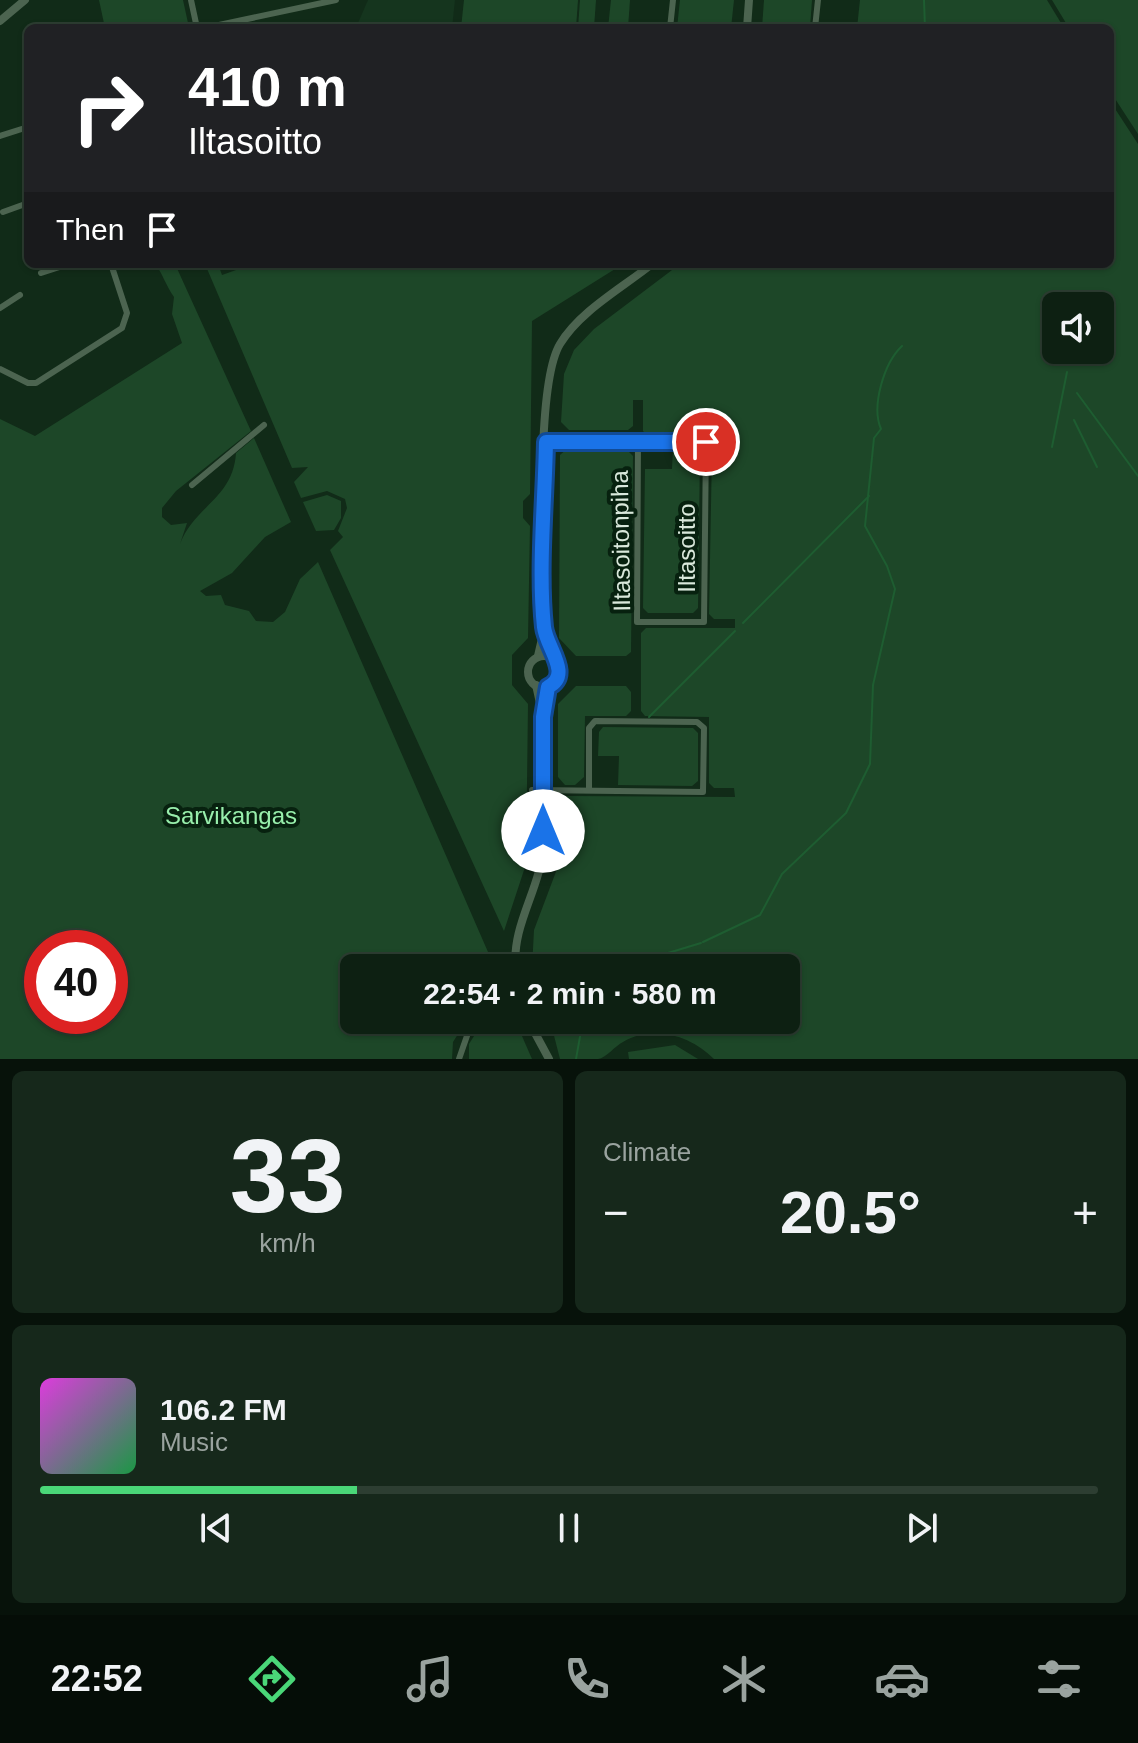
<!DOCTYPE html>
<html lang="en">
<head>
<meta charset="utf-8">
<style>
	body { margin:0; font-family:Helvetica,sans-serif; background:#16281b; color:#f1f3f6; height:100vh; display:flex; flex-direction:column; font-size:30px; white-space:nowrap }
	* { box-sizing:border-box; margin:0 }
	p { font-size:26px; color:#9aa39f }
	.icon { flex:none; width:44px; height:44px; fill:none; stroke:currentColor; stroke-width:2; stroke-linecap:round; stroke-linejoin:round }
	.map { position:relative; height:1059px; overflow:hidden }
	.panel { display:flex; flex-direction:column; gap:12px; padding:12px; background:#07120a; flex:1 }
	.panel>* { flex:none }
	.guide { position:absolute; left:24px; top:24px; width:1090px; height:244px; border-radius:12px; box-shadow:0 2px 6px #0004,0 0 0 2px #2d3e32; background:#202124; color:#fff; overflow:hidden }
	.controls { position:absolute; left:1042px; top:292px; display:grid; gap:16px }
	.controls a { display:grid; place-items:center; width:72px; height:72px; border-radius:12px; background:#0d2012; box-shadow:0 2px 6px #0004,0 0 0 2px #2d3e32; font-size:40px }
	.speed { position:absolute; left:24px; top:930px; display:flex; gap:16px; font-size:40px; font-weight:700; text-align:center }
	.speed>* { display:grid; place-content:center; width:104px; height:104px; border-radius:50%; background:#0d2012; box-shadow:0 2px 6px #0004,0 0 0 2px #2d3e32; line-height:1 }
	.speed .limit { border:12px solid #d22; background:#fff; color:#111 }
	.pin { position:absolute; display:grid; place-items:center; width:68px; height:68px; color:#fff; margin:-34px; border:4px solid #fff; border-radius:50%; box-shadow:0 2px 8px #0007 }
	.me { position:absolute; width:88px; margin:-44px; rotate:0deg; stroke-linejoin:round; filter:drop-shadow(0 0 6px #0008) }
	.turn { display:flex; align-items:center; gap:28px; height:168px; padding:0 32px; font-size:36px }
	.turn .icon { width:104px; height:104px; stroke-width:2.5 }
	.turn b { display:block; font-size:56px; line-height:68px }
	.then { display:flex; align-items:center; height:76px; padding:0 32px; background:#0003; gap:16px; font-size:30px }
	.big { font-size:60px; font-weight:700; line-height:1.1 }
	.panel .tile { flex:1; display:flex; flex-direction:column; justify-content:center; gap:12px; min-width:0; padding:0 28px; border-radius:12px; background:#16281b }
	.panel .dial { align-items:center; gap:0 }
	.dial b { font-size:104px; line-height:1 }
	.song { display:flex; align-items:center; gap:24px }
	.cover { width:96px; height:96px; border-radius:12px; background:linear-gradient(135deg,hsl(300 70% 55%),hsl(140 70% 35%)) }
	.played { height:8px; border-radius:4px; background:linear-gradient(90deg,#4ad778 30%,#2d3e32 30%) }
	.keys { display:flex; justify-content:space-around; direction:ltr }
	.heat { display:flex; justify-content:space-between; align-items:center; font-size:44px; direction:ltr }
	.panel .tiles { flex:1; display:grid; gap:12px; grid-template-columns:1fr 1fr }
	.tile:last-child { grid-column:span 2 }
	.trip { position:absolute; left:340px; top:954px; width:460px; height:80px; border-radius:12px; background:#0d2012; box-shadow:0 2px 6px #0004,0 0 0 2px #2d3e32; font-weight:700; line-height:80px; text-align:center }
	.tab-bar { display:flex; height:128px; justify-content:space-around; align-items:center; background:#050d07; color:#9aa39f }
	.tab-bar .icon { width:56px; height:56px }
	.tab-bar .current { color:#4ad778 }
	.tab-bar b { font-size:36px; color:#f1f3f6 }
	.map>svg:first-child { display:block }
</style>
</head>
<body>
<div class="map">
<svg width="1138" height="1059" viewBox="0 0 1138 1059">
	<rect width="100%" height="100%" fill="#112b18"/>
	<path fill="#15351e" d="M 368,0 L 455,0 L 452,28 L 358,23 Z"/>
	<g fill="#1d4728" fill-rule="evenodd">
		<path d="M 99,0 L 183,0 L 188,23 L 178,28 L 105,28 Z"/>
		<path d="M 464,0 L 578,0 L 576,28 L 461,28 Z"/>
		<path d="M 580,0 L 596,0 L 594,28 L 578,28 Z"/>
		<path d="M 611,0 L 630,0 L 628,28 L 608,28 Z"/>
		<path d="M 680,0 L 734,0 L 731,28 L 677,28 Z"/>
		<path d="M 764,0 L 812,0 L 810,28 L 762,28 Z"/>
		<path d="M 860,0 L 1047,0 L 1064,28 L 857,28 Z"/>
		<path d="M 1052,0 L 1138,0 L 1138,134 L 1110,91 L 1110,28 L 1069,28 Z"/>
		<path d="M 1110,101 L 1138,144 L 1138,1059 L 714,1059 C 691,1036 654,1024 623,1042 C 615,1046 606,1058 598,1059 C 586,1059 572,1059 560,1059 L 550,1020 L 786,1020 L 786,968 L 532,968 L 534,930 L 557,869 L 557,804 L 565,796 L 735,797 L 734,788 L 714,788 L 709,783 L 709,717 L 645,716 L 641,711 L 641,633 L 646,628 L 735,628 L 735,619 L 714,619 L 709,614 L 712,451 L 716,447 L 730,447 L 730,438 L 649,437 L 643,431 L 643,400 L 633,400 L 633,426 L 628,430 L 569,430 L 561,422 L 564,374 L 574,350 L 594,329 L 680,264 L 1110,264 ZM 1056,306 L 1100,306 L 1100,350 L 1056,350 Z"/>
		<path d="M 155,264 L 175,264 L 251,431 L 176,491 L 162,508 L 162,517 L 171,525 L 187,523 L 180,544 C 194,506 233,499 236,453 L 254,438 L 291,522 L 265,537 L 232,573 L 200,591 L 206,596 L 221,595 L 225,605 L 249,611 L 256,621 L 273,622 L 285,612 L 300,579 L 318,562 L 495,968 L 354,968 L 354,1020 L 467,1020 L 453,1042 L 452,1059 L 0,1059 L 0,419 L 35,436 L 182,343 L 172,314 L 174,297 C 166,286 162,272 155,264 ZM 42,948 L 110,948 L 110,1016 L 42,1016 Z"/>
		<path d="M 205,264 L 218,264 L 222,275 L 253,264 L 623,264 L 532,321 L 530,494 L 523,501 L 523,518 L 530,526 L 528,638 L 512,655 L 512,685 L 528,704 L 526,864 L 504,931 L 330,550 L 343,537 L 338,531 L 347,508 L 345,499 L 327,491 L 301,498 L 294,482 L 308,467 L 292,468 Z"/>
		<path d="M 568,448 L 625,448 L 633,456 L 631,652 L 626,656 L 576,656 L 559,638 L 560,455 Z"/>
		<path d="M 673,448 L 694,449 L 700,454 L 698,608 L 693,613 L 648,613 L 643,608 L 645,469 L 672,469 Z"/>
		<path d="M 327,495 L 341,501 L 341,518 L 334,530 L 316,531 L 303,502 Z"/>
		<path d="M 576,686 L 626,686 L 631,692 L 631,711 L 626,716 L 585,716 L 584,777 L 575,785 L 565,785 L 558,777 L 558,704 Z"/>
		<path d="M 603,727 L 693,728 L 698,733 L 698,781 L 692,786 L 618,785 L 619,756 L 598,756 L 599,732 Z"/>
		<path d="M 484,1020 L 515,1020 L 532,1059 L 469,1059 L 469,1044 Z"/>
		<path d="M 675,1045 L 698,1059 L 629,1059 L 628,1052 Z"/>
	</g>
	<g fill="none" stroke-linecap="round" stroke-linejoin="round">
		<g stroke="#1e5d31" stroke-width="2">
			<path d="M 924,0 L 925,28"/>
			<path d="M 1077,393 L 1138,476"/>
			<path d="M 1074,420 L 1097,467"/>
			<path d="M 1052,447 L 1067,372"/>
			<path d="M 743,623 L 869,496"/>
			<path d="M 649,717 L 735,631"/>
			<path d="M 703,942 L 760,915 L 782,874 L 846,813 L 870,764 L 873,685 L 895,589 L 887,566 L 865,526 L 874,438 L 881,429 C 871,406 884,363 902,346"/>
			<path d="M 642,968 L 658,956 L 701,943"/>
			<path d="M 576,1059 L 583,1020"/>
		</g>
		<g stroke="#4c6450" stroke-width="6">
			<path d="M 191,0 L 197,28"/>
			<path d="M 205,28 L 336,0"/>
			<path d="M 670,28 L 673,0"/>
			<path d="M 815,28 L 818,0"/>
			<path d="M 0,136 L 28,127"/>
			<path d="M 3,212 L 28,203"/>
			<path d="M 41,273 L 69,264"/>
			<path d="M 0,308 L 20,295"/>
			<path d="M 0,369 L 28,383 L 36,383 L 122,328 L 127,313 L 111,264"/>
			<path d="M 546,442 L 706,442 L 704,622 L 637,622 L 638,443"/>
			<path d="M 192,485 L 264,425"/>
			<path d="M 532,790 L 703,792 L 704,728 L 697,722 L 595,721 L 589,728 L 589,790"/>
			<path d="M 533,1032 L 545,1029 L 546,1020"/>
			<path d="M 459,1059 L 469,1030 L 477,1020"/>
		</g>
		<g stroke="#4c6450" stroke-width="8">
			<path d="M 0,21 L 25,0"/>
			<path d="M 747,28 L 749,0"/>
			<path d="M 544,630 C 544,571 534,387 560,344 C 580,311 622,288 652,264"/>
			<path d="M 538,656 L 544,630 L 555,659"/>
			<circle cx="544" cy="672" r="16"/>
			<path d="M 536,685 L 543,717 L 548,687"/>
			<path d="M 516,968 C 511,929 538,891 543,853 L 543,717"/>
			<path d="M 528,1020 L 549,1059"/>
		</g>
	</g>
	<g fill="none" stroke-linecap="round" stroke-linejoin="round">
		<g stroke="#114b97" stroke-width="20">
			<path id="route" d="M 543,831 L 543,717 L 548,687 C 573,675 546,647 544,627 C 538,570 545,500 546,442 L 706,442"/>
		</g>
		<use href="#route" stroke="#1a73e8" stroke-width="14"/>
	</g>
	<g text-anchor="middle" stroke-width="8" stroke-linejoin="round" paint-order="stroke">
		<g font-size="24" fill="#d9e8db" stroke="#07210f">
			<text transform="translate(621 541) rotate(-91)" y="8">Iltasoitonpiha</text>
			<text transform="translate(687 548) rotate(-90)" y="8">Iltasoitto</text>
		</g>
		<g font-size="24" fill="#98efac" stroke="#07210f">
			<text x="231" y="824">Sarvikangas</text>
		</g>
	</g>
</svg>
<div class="controls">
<a><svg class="icon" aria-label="sound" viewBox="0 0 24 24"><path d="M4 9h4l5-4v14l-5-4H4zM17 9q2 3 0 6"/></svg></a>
</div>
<div class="speed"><div class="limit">40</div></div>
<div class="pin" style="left:706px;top:442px;background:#d93025"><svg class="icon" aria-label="arrive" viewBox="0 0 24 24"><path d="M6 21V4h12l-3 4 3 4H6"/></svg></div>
<svg class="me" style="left:543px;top:831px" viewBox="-20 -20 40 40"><circle r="19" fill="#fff"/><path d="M0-13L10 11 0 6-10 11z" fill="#1a73e8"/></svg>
<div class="trip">22:54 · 2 min · 580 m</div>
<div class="guide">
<div class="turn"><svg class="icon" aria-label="right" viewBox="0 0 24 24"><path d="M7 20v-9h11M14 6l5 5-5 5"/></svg><div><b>410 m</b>Iltasoitto</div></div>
<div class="then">Then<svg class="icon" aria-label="arrive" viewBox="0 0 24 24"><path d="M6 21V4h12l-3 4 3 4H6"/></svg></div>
</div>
</div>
<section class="panel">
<div class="tiles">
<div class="tile dial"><b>33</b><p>km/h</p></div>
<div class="tile"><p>Climate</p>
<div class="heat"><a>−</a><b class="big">20.5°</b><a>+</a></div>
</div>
<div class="tile">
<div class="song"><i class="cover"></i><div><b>106.2 FM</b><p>Music</p></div></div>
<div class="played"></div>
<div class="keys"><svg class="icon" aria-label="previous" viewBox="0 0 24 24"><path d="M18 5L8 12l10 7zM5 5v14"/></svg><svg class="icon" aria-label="pause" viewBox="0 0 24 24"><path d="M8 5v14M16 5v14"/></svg><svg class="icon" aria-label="next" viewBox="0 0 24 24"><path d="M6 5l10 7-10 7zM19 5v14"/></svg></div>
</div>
</div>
</section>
<nav class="tab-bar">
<b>22:52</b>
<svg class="icon current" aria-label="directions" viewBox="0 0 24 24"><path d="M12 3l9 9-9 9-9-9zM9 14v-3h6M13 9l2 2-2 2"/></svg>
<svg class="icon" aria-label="music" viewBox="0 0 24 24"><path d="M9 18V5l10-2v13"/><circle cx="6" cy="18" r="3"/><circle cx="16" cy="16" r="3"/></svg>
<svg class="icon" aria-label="phone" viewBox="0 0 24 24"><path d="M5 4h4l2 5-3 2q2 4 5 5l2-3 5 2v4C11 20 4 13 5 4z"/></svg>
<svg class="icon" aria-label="climate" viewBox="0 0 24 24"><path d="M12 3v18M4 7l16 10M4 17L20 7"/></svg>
<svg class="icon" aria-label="car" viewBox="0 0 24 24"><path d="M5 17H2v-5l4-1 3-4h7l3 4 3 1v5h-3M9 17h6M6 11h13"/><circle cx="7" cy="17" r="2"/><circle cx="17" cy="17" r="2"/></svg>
<svg class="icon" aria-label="filters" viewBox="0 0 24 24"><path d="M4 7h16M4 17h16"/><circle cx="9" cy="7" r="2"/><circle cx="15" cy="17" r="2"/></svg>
</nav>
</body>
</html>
